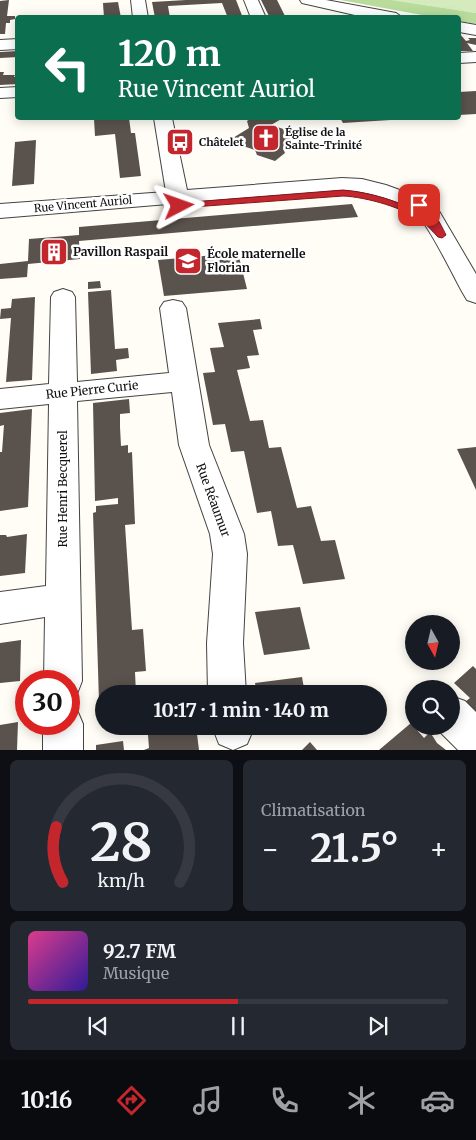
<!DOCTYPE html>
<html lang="fr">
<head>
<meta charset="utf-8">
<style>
	body { margin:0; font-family:Merriweather,serif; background:#242831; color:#f1f3f6; height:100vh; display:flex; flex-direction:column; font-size:19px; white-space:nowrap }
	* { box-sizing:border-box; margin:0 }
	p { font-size:16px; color:#9ea1a6 }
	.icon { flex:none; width:28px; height:28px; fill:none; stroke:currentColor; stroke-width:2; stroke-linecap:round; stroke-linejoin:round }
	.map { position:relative; height:750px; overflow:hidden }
	.drawer { display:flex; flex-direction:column; gap:10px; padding:10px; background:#0d0f14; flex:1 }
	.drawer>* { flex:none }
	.top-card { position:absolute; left:15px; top:15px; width:446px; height:105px; border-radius:5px; box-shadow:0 2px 12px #0003; background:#0b6e4f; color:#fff; overflow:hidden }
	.needle { width:32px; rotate:172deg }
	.tools { position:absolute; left:405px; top:615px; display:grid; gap:10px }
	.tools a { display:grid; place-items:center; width:55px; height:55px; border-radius:50%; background:#171b24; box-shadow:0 2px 12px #0003; font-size:25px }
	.speed { position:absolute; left:15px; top:670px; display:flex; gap:10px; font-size:25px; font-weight:700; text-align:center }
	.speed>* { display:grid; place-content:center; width:65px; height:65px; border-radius:50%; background:#171b24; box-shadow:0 2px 12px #0003; line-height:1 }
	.speed .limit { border:8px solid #d22; background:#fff; color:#111 }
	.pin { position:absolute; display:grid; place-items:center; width:42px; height:42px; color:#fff; margin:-21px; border-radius:10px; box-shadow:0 2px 8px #0006 }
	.me { position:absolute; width:55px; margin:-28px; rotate:86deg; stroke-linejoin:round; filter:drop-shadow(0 0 4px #0008) }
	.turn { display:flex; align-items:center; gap:18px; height:105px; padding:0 20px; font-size:22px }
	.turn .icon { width:65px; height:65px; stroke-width:2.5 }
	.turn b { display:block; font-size:35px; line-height:42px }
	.big { font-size:38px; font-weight:700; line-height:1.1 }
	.drawer .tile { flex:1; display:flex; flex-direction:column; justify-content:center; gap:8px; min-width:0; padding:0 18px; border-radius:8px; background:#242831 }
	.drawer .dial { align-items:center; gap:0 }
	.dial svg { height:130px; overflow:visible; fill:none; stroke:#363941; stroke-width:7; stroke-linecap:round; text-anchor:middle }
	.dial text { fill:#f1f3f6; stroke:none }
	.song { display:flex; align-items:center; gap:15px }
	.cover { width:60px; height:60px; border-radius:8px; background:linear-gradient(135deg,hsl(330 70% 55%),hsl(250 70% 35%)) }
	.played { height:5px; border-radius:2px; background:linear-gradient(90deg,#c4262e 50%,#363941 50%) }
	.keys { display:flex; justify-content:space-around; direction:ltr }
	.heat { display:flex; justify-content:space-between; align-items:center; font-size:28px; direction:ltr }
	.drawer .tiles { flex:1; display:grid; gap:10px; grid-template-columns:1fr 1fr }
	.tile:last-child { grid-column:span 2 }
	.trip { position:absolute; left:95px; top:685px; width:292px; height:50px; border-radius:25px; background:#171b24; box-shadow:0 2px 12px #0003; font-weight:700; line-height:50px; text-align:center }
	.tabs { display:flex; height:80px; justify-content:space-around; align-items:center; background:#090b0e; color:#9ea1a6 }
	.tabs .icon { width:35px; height:35px }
	.tabs .active { color:#c4262e }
	.tabs b { font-size:22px; color:#f1f3f6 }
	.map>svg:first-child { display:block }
</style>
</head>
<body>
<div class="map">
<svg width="476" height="750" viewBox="0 0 476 750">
	<rect width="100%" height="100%" fill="#fffdf5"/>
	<path fill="#d5ebbd" d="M 392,0 L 476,0 L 476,13 Z"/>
	<path fill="#b9dc9c" d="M 340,0 L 392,0 L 476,13 L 476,24 L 459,21 L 459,18 L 433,17 Z"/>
	<g fill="#5a524d">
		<path d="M 9,0 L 7,16 L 15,16 L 15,19 L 10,20 L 10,23 L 6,23 L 5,34 L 0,34 L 0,1 Z"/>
		<path d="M 186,0 L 236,0 L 243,18 L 228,18 L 222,3 L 168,6 L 170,18 L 155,18 L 152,2 Z"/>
		<path d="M 261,0 L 277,0 L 286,18 L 270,18 Z"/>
		<path d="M 118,2 L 121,18 L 104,18 L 103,3 Z"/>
		<path d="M 459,33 L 466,41 L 470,40 L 468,38 L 476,38 L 476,45 L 467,43 L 473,51 L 459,51 Z"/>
		<path d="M 18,51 L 18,57 L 0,58 L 0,52 Z"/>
		<path d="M 0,72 L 4,72 L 3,75 L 15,75 L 14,77 L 18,77 L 18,84 L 0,85 Z"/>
		<path d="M 476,91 L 476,114 L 459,115 L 459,92 Z"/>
		<path d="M 129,118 L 131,133 L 135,133 L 141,176 L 120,178 L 115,134 L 95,136 L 94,119 Z"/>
		<path d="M 251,118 L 283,118 L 271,125 L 302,135 L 283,148 L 285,153 L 275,161 L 257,155 L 255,150 L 228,141 L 249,128 L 247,121 Z"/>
		<path d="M 340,118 L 406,118 L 406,119 L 343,123 Z"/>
		<path d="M 36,140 L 34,184 L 12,186 L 15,142 Z"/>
		<path d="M 352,204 L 358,217 L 79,241 L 80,259 L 28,264 L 27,277 L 0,279 L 0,264 L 28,261 L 29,239 L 79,235 L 79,227 Z"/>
		<path d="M 238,253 L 247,289 L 164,296 L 158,260 Z"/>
		<path d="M 100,281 L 101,288 L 88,289 L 88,282 Z"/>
		<path d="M 111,290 L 115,349 L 128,348 L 129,358 L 116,360 L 117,371 L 91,374 L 88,292 Z"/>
		<path d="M 35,297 L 32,380 L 6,382 L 11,318 L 0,319 L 1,309 L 11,308 L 12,299 Z"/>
		<path d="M 260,319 L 262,329 L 253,330 L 259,355 L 247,356 L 250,368 L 237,370 L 250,421 L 263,420 L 269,448 L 281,447 L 297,508 L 311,506 L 321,541 L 335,540 L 345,579 L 303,584 L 293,545 L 278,546 L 271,511 L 257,513 L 244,451 L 231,452 L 225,424 L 213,425 L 203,373 L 215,372 L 210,348 L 224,347 L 218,323 Z"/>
		<path d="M 129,399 L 130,413 L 120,414 L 120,427 L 121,446 L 128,445 L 128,453 L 132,452 L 135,524 L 125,525 L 132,630 L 143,629 L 146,671 L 135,672 L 136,694 L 104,694 L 104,700 L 99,701 L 93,513 L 96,512 L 96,506 L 118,504 L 118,498 L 95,501 L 93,403 Z"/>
		<path d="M 32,409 L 28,507 L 0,511 L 0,452 L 2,452 L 4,425 L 0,426 L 0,413 Z"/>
		<path d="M 476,447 L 476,490 L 457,449 Z"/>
		<path d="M 27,534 L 25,573 L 0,576 L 0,535 L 6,535 L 7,537 Z"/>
		<path d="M 300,607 L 310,649 L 264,655 L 255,612 Z"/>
		<path d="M 21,640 L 20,681 L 0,683 L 0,643 Z"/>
		<path d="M 473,666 L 476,669 L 476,711 L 465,702 L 470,698 L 454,683 Z"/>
		<path d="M 302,677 L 305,694 L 257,694 L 255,683 Z"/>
		<path d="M 18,722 L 17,750 L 0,750 L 0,725 Z"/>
		<path d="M 411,723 L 424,738 L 430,732 L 437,743 L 446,750 L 379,750 Z"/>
		<path d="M 196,726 L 199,750 L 144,750 L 149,748 L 148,735 Z"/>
		<path d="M 263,726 L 304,726 L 304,727 L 264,733 Z"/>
		<path d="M 123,741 L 124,750 L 96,750 L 96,745 Z"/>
		<path d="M 310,742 L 317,750 L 302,750 Z"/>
	</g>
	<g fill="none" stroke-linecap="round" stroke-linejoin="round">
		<g stroke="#444" stroke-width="2">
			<g id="minor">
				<path d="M 131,0 L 145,0 L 148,18 L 133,18 Z"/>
				<path d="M 244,0 L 258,0 L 266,18 L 251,18 Z"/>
				<path d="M 300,0 L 326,0 L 396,13 L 403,18 L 368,18 L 302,3 Z"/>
				<path d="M 459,22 L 476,25 L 476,35 L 459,32 Z"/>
				<path d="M 18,39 L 18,49 L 0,50 L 0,40 Z"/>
				<path d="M 476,52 L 476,62 L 459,63 L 459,53 Z"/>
				<path d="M 18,87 L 18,97 L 0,98 L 0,88 Z"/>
				<path d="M 154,118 L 172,118 L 187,190 L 342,178 L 362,179 L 386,185 L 427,200 L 439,211 L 476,274 L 476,303 L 467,300 L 464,295 C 453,276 427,220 412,210 C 394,198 363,191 342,190 L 189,202 L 187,210 L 179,211 L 171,210 L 168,204 L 0,218 L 0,204 L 166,192 Z"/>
				<path d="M 63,289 L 72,292 L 75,297 L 77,382 L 169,373 L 160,308 L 164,302 L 173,300 L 182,302 L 186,308 L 209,445 L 244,534 L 247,554 L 243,643 L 246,694 L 208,694 L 207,643 L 213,554 L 210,534 L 179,445 L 172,392 L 77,401 L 82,681 L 77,694 L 69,697 L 69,681 L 44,681 L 45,617 L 0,624 L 0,592 L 46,586 L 49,404 L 0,409 L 0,389 L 49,384 L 51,297 L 54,292 Z"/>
				<path d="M 451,696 L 465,701 L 476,712 L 476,750 L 458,750 L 437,729 L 436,726 L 451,726 Z"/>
				<path d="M 69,707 L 77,710 L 83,724 L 83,750 L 43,750 L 43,724 L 69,724 Z"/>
				<path d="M 212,726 L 252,726 L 253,730 L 247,744 L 233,750 L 219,744 Z"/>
			</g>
		</g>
		<use href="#minor" fill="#fff" fill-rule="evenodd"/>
	</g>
	<path fill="#c4262e" stroke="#7f191e" d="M 343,190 C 370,192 402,202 426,216 L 415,205 L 419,202 C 433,207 440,223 446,235 L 442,238 L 438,237 C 434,233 429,227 424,223 C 406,208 366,197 343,196 L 179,208 L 174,206 L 179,203 Z"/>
	<defs>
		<g id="church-square" transform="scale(1.4375)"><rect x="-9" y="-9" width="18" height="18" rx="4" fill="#c4262e" stroke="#fff"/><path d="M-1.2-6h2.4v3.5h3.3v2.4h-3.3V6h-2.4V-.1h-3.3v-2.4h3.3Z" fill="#fff"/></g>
		<g id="bus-square" transform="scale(1.4375)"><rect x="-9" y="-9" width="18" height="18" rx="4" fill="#c4262e" stroke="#fff"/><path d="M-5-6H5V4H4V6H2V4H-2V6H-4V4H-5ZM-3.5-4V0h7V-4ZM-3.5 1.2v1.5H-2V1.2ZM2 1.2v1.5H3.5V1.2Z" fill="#fff"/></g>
		<g id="building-square" transform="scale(1.4375)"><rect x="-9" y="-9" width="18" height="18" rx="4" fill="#c4262e" stroke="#fff"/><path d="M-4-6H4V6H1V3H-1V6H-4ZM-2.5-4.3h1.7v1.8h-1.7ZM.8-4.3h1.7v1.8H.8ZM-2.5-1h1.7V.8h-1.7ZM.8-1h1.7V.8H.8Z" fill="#fff"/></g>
		<g id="school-square" transform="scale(1.4375)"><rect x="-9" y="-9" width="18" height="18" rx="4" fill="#c4262e" stroke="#fff"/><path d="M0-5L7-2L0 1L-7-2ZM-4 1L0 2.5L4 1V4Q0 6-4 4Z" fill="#fff"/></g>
	</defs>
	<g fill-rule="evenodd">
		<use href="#church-square" x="266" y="138"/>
		<use href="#bus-square" x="180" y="142"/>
		<use href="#building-square" x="54" y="252"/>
		<use href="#school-square" x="188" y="261"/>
	</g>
	<g text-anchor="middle" stroke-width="5" stroke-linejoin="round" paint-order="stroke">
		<g font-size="11" font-weight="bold" fill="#111" stroke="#fff" text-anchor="start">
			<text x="285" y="136">Église de la<tspan x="285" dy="13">Sainte-Trinité</tspan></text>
			<text x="199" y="146">Châtelet</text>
		</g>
		<g font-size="11" fill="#111" stroke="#fff">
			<text transform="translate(83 204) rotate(-5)" y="4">Rue Vincent Auriol</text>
		</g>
		<g font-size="12" font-weight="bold" fill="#111" stroke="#fff" text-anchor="start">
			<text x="73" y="256">Pavillon Raspail</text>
			<text x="207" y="258">École maternelle<tspan x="207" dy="14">Florian</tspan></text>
		</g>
		<g font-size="12" fill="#111" stroke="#fff">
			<text transform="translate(92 390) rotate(-6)" y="4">Rue Pierre Curie</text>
			<text transform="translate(63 489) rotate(-90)" y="4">Rue Henri Becquerel</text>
			<text transform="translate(213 500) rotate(70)" y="4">Rue Réaumur</text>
		</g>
	</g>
</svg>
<div class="tools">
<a><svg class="needle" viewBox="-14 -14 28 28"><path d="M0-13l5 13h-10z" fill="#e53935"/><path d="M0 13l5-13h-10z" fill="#9ea1a6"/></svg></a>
<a><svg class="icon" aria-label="search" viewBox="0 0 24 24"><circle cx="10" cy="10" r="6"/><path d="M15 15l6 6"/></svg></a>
</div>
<div class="speed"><div class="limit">30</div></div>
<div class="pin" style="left:419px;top:205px;background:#d93025"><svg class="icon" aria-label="arrive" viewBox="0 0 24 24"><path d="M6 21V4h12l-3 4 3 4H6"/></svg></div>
<svg class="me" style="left:179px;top:206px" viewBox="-20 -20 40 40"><path d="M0-17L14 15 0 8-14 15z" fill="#c4262e" stroke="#fff" stroke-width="4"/></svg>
<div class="trip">10:17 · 1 min · 140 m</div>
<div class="top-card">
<div class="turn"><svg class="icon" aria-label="left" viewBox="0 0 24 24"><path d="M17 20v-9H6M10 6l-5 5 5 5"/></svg><div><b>120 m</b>Rue Vincent Auriol</div></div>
</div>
</div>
<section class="drawer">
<div class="tiles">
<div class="tile dial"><svg viewBox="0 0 100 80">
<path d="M14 69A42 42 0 1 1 86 69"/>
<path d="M14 69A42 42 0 0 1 10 35" stroke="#c4262e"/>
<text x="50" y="56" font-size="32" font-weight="700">28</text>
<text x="50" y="72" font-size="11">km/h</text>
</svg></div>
<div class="tile"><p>Climatisation</p>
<div class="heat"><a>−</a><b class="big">21.5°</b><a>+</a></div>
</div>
<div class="tile">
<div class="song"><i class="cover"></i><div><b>92.7 FM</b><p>Musique</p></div></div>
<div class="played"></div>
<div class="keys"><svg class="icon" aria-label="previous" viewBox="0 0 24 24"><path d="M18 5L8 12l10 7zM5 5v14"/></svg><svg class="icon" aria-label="pause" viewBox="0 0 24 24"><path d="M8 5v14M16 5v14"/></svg><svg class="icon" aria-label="next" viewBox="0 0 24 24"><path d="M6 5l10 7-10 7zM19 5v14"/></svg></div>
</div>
</div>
</section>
<nav class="tabs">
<b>10:16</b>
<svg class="icon active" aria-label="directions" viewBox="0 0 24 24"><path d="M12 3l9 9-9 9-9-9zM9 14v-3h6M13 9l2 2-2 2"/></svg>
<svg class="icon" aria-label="music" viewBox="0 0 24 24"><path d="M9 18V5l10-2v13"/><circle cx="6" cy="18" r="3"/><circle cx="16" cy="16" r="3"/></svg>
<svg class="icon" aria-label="phone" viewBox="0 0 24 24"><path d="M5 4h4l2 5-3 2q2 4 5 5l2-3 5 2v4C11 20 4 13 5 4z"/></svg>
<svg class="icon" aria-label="climate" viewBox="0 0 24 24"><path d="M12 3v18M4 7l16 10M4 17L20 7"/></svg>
<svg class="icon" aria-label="car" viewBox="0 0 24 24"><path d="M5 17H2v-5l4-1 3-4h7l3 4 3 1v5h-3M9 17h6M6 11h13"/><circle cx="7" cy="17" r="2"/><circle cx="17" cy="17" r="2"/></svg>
</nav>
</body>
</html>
